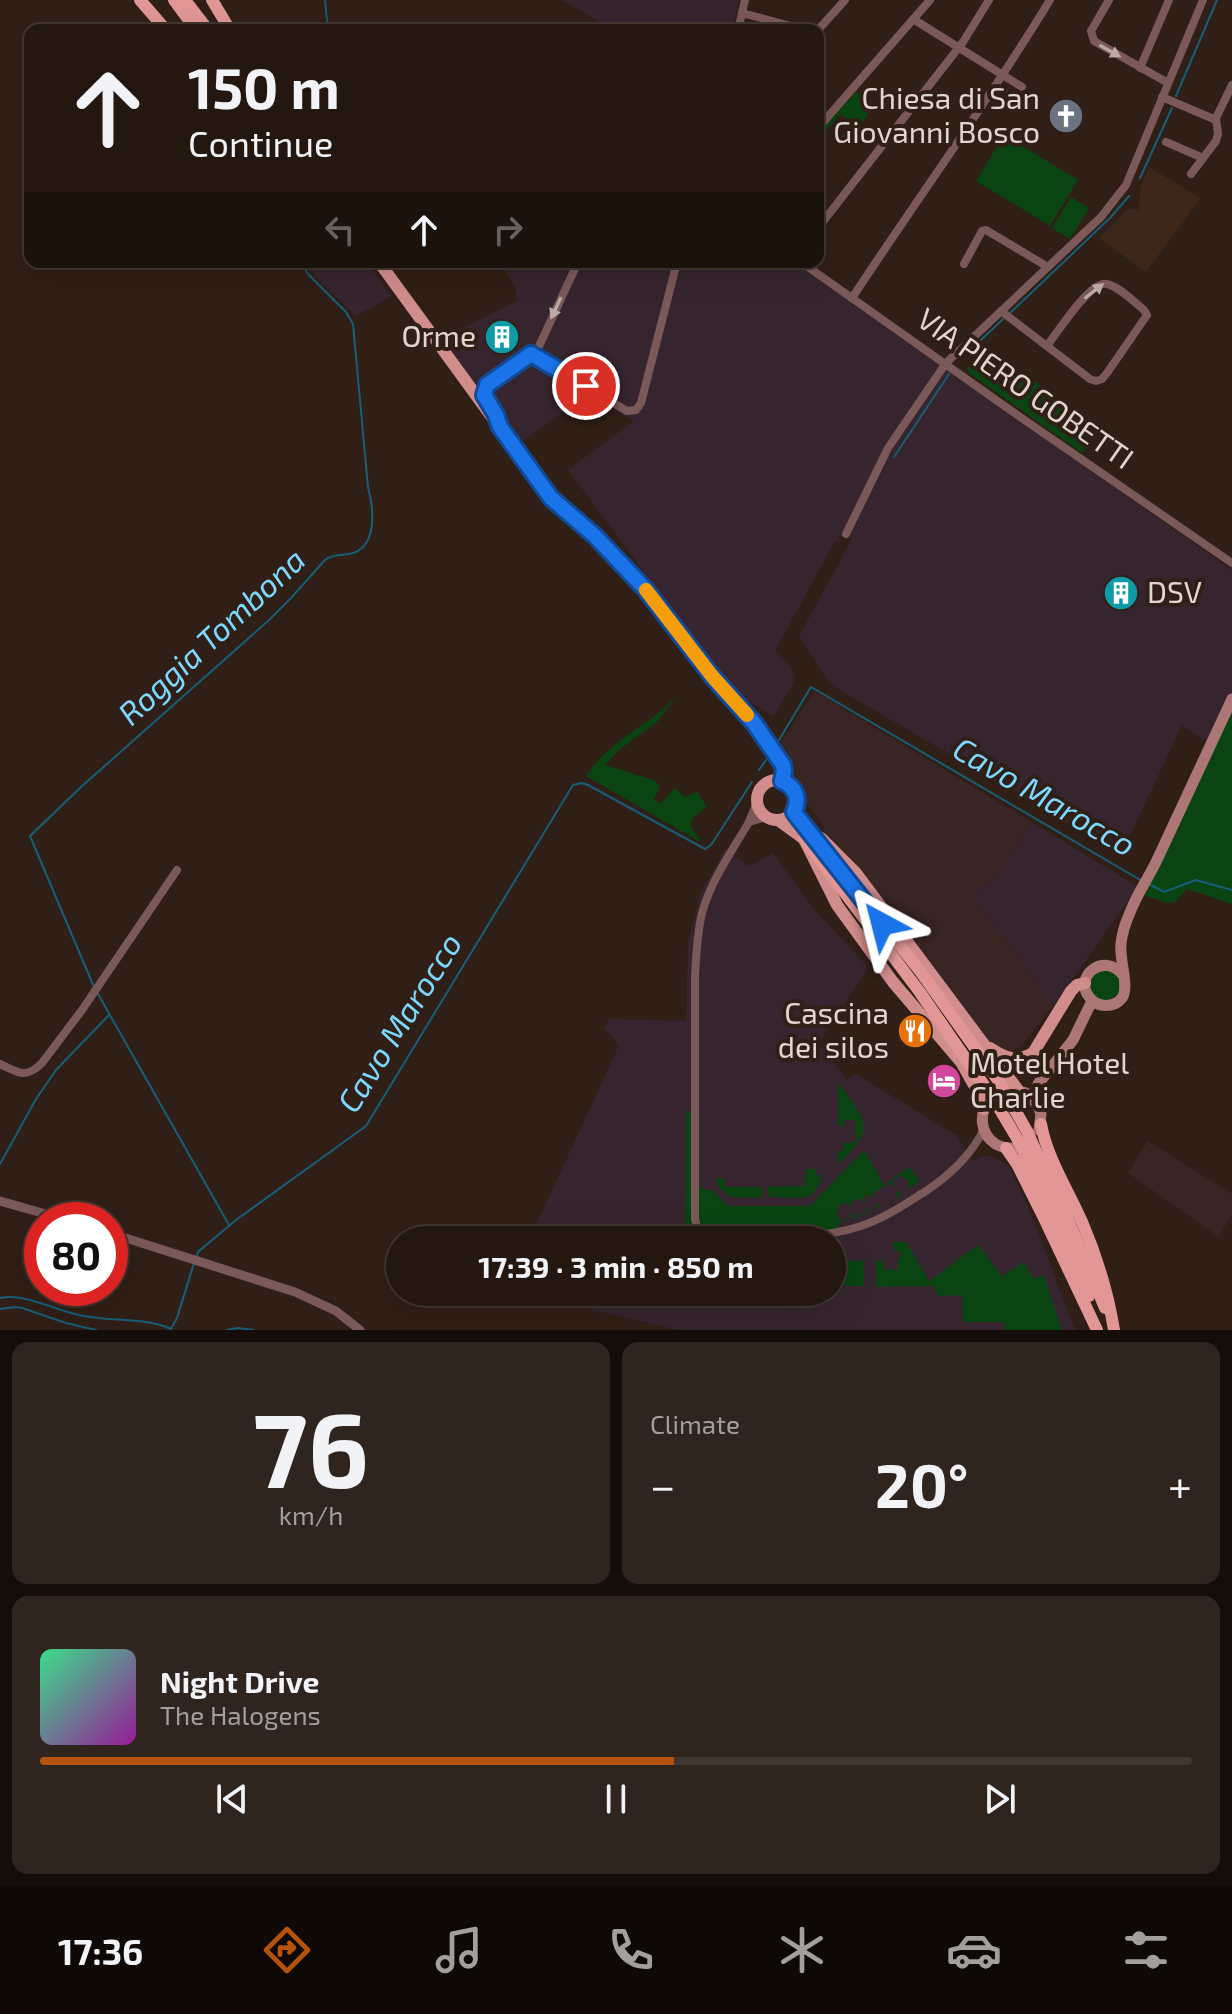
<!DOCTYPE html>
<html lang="en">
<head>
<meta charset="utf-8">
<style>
	body { margin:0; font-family:"Exo 2",sans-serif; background:#30241e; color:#f1f3f6; height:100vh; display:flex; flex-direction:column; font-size:30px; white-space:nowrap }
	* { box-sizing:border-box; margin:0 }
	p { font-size:26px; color:#a39f9f }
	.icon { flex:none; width:44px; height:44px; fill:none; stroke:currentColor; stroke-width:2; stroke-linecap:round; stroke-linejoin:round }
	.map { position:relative; height:1330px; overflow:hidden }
	.panel { display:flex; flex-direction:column; gap:12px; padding:12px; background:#140d09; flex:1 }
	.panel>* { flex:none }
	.guide { position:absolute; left:24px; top:24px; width:800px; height:244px; border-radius:16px; box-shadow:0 8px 32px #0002,0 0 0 2px #413630; background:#241710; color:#f1f3f6; overflow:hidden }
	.speed { position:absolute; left:24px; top:1202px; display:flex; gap:16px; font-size:40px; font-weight:700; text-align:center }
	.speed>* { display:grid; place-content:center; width:104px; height:104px; border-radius:50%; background:#241710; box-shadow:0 8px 32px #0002,0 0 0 2px #413630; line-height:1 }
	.speed .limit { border:12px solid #d22; background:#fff; color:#111 }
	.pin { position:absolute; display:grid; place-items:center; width:68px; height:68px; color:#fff; margin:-34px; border:4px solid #fff; border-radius:50%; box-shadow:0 2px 8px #0007 }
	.me { position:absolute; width:88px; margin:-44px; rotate:322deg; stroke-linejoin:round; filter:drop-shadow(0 0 6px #0008) }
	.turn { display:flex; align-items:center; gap:28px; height:168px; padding:0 32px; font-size:36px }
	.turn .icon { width:104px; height:104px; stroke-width:2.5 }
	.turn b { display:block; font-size:56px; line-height:68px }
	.lanes { display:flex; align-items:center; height:76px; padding:0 32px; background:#0003; justify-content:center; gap:40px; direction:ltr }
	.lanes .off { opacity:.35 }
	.big { font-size:60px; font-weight:700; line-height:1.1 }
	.panel .widget { flex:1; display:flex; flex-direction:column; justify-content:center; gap:12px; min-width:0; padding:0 28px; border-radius:16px; background:#30241e }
	.panel .dial { align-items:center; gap:0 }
	.dial b { font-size:104px; line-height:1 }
	.song { display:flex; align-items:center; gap:24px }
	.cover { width:96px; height:96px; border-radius:12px; background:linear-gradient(135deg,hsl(150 70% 55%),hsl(300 70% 35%)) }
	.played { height:8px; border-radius:4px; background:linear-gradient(90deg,#b45309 55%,#413630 55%) }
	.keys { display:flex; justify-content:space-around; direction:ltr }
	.heat { display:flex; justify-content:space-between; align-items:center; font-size:44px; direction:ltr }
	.panel .tiles { flex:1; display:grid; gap:12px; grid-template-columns:1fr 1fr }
	.widget:last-child { grid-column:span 2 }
	.trip { position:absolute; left:386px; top:1226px; width:460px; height:80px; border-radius:40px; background:#241710; box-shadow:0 8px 32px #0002,0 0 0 2px #413630; font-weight:700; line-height:80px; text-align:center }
	.tab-bar { display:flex; height:128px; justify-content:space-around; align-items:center; background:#0e0906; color:#a39f9f }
	.tab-bar .icon { width:56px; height:56px }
	.tab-bar .selected { color:#b45309 }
	.tab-bar b { font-size:36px; color:#f1f3f6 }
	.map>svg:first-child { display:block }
</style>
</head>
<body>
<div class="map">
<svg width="1232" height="1330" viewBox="0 0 1232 1330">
	<rect width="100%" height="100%" fill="#301f16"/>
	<g fill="#382524">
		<path d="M 814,691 L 1032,822 L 995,878 L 972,895 L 1054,1005 L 1023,1044 L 1003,1058 L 819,838 L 825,828 L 772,757 Z"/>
		<path d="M 1148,1141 L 1232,1194 L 1232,1214 L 1219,1237 L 1128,1173 Z"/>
	</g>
	<g fill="#36252e">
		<path d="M 563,0 L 739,0 L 732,30 L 596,30 L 599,22 Z"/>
		<path d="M 309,262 L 366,262 L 392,296 L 356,316 L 321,283 L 310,269 Z"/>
		<path d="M 500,262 L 795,262 L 1232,570 L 1232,707 L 1208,742 L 1182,725 L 1121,855 L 830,684 L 799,636 L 852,539 L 839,535 L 839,541 L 834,543 L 775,651 L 789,664 L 795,677 L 792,686 L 774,716 L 743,698 L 714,666 L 568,470 L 634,421 L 589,396 L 516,445 L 440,339 L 517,301 L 515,286 Z"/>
		<path d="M 1032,822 L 1138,887 L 1054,1005 L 972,895 L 995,878 Z"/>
		<path d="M 725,849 L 749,866 L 773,853 L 817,913 L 869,967 L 819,1043 L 847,1080 L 856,1074 L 956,1135 L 973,1161 L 982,1156 L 989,1156 L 1009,1165 L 1032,1216 L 1075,1330 L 679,1330 L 562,1303 L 502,1299 L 505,1292 L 832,1292 L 832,1240 L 529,1240 L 619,1045 L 604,1028 L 609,1019 L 686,1021 L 688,944 L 700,894 Z"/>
	</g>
	<path fill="#3d261a" d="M 1149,167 L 1201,198 L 1146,272 L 1099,238 L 1129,208 L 1138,210 L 1141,186 Z"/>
	<g fill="#094412">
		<path d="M 856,92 L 873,109 L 842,146 L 837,141 L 851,123 L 840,114 L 826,131 L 823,127 Z"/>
		<path d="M 1004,135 L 1078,180 L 1050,226 L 976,181 Z"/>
		<path d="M 1071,197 L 1089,208 L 1070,239 L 1052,228 Z"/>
		<path d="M 987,346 L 1100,429 L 1082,453 L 969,373 L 967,369 L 971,361 Z"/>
		<path d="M 676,696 L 658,721 L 619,750 L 605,765 L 654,780 L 660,786 L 654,799 L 660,804 L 675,788 L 685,797 L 697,792 L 707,807 L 692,819 L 691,828 L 700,839 L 700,842 L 586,776 C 603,750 628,735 652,718 C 661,711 668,704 676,696 Z"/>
		<path d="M 1232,707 L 1232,904 L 1187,889 L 1175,902 L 1168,903 L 1146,896 L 1143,894 Z"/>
		<circle cx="1105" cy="985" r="15"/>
		<path d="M 838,1085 L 840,1085 C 867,1122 876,1128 840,1163 L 838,1162 L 838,1151 L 843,1150 L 843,1143 L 856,1142 L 855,1120 L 844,1120 L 844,1126 L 838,1126 Z"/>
		<path d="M 686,1110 L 690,1112 L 693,1117 L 693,1240 L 685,1240 Z"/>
		<path d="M 864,1150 L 884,1185 L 909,1167 L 920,1181 L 899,1197 L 877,1209 L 875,1204 L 877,1203 L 880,1207 L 898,1197 L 896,1192 L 898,1191 L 901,1195 L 910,1188 L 908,1184 L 908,1179 L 904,1179 L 901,1175 L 892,1181 L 894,1186 L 893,1187 L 889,1183 L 873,1193 L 875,1197 L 873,1198 L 870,1194 L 864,1197 L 866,1201 L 864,1202 L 861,1198 L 851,1202 L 852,1206 L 850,1207 L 848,1203 L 837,1206 L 838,1211 L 835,1214 L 839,1217 L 840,1221 L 853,1218 L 852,1213 L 854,1212 L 855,1217 L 868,1212 L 866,1208 L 868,1207 L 870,1213 L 841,1222 L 836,1229 L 820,1231 L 711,1231 C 693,1225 699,1205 699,1190 L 701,1186 L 703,1186 L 703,1189 L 713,1191 L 728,1206 L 810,1206 Z"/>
		<path d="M 806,1169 L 816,1169 L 816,1175 L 821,1175 C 822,1186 813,1195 804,1198 L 769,1197 L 768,1187 L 805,1186 Z"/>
		<path d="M 716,1178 L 724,1178 L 725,1187 L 762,1187 L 762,1196 L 760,1198 L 730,1197 L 718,1186 Z"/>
		<path d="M 892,1242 L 906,1242 L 929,1281 L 978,1245 L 1002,1276 L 1024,1262 L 1033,1278 L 1044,1276 L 1062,1330 L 1005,1330 L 1003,1322 L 963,1322 L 962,1295 L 939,1296 L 933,1286 L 876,1287 L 876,1261 L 883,1261 L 884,1270 L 898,1269 L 898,1259 L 902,1255 L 898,1250 L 895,1251 Z"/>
		<path d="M 832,1260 L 864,1261 L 864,1286 L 832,1286 Z"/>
	</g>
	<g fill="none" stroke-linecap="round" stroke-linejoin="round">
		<g stroke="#175e78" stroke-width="2">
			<path d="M 325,0 L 328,30"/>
			<path d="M 1176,96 L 1217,0"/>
			<path d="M 1140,178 L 1172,108"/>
			<path d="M 1010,313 L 1111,217 L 1129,196"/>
			<path d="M 980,341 L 1003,319"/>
			<path d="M 894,457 L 949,374"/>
			<path d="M 779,740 L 811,687 L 1142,881"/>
			<path d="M 759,770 L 766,760"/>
			<path d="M 1151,885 L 1164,892 L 1196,880 L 1232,890"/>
			<path d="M 94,987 L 30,836 L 81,787 L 268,621 L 290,599 L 325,560 C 333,554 339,556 349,554 C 378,549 374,509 368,487 L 353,324 L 346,312 L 309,275 L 306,271 L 305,262"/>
			<path d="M 98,994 L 229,1225"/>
			<path d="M 0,1164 L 36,1099 L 56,1070 L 109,1015"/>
			<path d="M 196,1257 L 199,1251 L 236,1220 L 366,1126 L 573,785 L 582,783 L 588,785 L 705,849 L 711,845 L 752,782"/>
			<path d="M 0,1298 C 27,1293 53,1310 79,1315 C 108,1322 145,1317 171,1329 L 177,1318 L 194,1263"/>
			<path d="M 0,1309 L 15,1307 L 22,1308 L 66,1323 L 96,1330"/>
			<path d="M 227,1330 L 238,1328 L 253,1330"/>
		</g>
		<g stroke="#7a5958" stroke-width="8">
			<path d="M 1109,0 L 1091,31 L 1094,41 L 1168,83"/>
			<path d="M 742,13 L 806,30"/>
			<path d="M 913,19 L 1022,87"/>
			<path d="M 738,30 L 745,0"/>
			<path d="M 818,30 L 845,0"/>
			<path d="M 1140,68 L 1169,0"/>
			<path d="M 1162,97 L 1216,120"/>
			<path d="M 818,128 L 930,0"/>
			<path d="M 1166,142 L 1203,158"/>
			<path d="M 1191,174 L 1216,141 L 1218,134 L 1216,118 L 1232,85"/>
			<path d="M 818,228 L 963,42 L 989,0"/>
			<path d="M 801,262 L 1013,412 L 1232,563"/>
			<path d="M 964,264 L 982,231 L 986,230 L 1048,267"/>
			<path d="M 852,298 C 918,198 988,102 1050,0"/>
			<path d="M 1001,311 L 1090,379 L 1096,381 L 1102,379 L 1107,373 L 1147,315 L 1144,310 C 1134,302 1120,287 1107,284 C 1091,279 1057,333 1047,346"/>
			<path d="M 535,355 L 578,262"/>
			<path d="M 489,405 L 484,395 L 487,385 L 531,354 L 627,411 L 636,410 L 641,403 L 677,262"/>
			<path d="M 846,534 L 888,448 L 946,363 L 1101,217 L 1126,185 L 1203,0"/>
			<path d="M 757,802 L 749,822 L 766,817"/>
			<path d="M 749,822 C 732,851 711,880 702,913 C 697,934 696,955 695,977 L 695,1219 L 697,1228 L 709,1235 C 759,1235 813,1242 861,1226 C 885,1218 905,1204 926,1191 C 950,1175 971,1156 984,1129"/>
			<path d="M 0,1064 C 18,1072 25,1080 42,1063 L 82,1010 L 177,870"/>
		</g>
		<g stroke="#7a5958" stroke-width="9">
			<path d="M 0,1201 L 67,1220"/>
			<path d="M 110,1233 L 295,1292 L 336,1311 L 360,1330"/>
		</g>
		<g stroke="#ab7675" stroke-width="11">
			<path d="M 1123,975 C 1104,951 1072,977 1090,998 C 1098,1008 1114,1008 1122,998 C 1130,987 1119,960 1121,944 C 1122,934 1125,924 1129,915 C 1136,895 1148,879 1157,860 C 1182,806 1207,752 1232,699"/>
			<path d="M 1012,1089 L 1026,1093 L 1038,1105"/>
			<path d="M 987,1102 C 971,1132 999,1160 1029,1143"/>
			<path d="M 1039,1130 L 1041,1114 L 1035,1099 L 1038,1084 L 1073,1040 L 1092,1001"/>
		</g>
		<g stroke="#d18d8c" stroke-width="12">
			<path d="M 379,262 L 551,498 L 595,536 L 646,590 L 712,676 L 752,721 L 783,765 L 784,771 L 782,781"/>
			<circle cx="777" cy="800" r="20"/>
			<path d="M 794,812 L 807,830 L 822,839 L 856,873 L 1018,1090"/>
			<path d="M 778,820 L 804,839 L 837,905 L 893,982 L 961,1062 L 978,1092 L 984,1109"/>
			<path d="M 990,1048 C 1005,1058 1016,1063 1033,1053 L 1071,991 L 1077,985 L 1085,983"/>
		</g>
		<g stroke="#e29796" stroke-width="12">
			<path d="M 140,0 L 166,30"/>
			<path d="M 174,0 L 196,30"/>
			<path d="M 185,0 L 208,30"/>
			<path d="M 212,0 L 230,30"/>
			<path d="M 807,830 L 920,971 L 1000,1083"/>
			<path d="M 804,839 L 919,991 L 988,1091"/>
			<path d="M 1007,1096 L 1028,1133"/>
			<path d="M 996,1103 L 1018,1140"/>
			<path d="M 1041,1124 C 1047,1158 1068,1190 1082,1222 C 1097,1257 1108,1293 1114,1330"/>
			<path d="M 1034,1147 L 1066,1215 L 1105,1308"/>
			<path d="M 1006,1148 L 1017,1164 L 1044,1218 L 1097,1330"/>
			<path d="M 1024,1153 L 1068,1243 L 1089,1296"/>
		</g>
		<g stroke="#e29796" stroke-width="12">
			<path d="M 1000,1083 L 1007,1096"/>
			<path d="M 988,1091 L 996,1103"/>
			<path d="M 1028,1133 L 1034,1147"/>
			<path d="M 1018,1140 L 1024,1153"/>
		</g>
	</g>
	<defs><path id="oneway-solid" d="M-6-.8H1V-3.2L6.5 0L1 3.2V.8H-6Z" transform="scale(2)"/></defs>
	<g fill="#bdaaa6">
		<use href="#oneway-solid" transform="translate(1110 51) rotate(29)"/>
		<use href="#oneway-solid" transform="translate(1094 291) rotate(-38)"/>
		<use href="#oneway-solid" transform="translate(556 308) rotate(115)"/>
	</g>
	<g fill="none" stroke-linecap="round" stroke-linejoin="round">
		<g stroke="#114b97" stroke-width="20">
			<path id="route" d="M 586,386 L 531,354 L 487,385 L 484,395 L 496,415 L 500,427 L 551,498 L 595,536 L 646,590 L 712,676 L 754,723 L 783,765 L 784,771 L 782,781 C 796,787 800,798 794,812 L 796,815 L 882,924"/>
		</g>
		<use href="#route" stroke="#1a73e8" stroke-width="14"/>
		<path stroke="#f59e0b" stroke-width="14" d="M 646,590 L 712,676 L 747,715"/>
	</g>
	<defs>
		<g id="church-disc" transform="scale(1.8)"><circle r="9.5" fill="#6b7280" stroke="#301f16"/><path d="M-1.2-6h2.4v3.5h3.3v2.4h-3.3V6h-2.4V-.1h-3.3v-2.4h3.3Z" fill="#fff"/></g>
		<g id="building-disc" transform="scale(1.8)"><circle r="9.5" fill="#0f9aa8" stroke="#301f16"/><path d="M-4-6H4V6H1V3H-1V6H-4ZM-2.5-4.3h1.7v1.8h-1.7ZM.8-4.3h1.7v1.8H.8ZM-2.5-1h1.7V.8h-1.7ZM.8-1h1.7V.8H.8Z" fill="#fff"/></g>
		<g id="restaurant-disc" transform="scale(1.8)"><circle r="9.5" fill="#e8710a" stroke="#301f16"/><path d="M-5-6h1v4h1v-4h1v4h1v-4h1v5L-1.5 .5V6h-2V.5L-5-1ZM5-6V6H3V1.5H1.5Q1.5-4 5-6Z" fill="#fff"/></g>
		<g id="hotel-disc" transform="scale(1.8)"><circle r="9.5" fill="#d1479c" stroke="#301f16"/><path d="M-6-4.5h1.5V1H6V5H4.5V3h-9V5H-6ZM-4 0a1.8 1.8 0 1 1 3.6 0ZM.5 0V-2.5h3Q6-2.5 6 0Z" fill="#fff"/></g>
	</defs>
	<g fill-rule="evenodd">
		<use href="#church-disc" x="1066" y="116"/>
		<use href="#building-disc" x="502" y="337"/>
		<use href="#building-disc" x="1121" y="593"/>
		<use href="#restaurant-disc" x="915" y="1031"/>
		<use href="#hotel-disc" x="944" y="1081"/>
	</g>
	<g text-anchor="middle" stroke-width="8" stroke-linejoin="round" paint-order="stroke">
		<g font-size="30" fill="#e1d5d0" stroke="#301f16" text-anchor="end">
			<text x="1040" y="109">Chiesa di San<tspan x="1040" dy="34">Giovanni Bosco</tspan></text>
			<text x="476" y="347">Orme</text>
			<text x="1147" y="603" text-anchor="start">DSV</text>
			<text x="889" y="1024">Cascina<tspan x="889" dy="34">dei silos</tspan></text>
			<text x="970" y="1074" text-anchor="start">Motel Hotel<tspan x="970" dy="34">Charlie</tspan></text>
		</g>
		<g font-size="30" fill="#e1d5d0" stroke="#301f16">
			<text transform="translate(1025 389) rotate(35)" y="10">VIA PIERO GOBETTI</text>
		</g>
		<g font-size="32" font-style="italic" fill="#7cd8ff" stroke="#301f16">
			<text transform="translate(212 637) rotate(-43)" y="11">Roggia Tombona</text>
			<text transform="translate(1044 797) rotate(30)" y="11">Cavo Marocco</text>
			<text transform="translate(400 1023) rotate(-58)" y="11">Cavo Marocco</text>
		</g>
	</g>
</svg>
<div class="speed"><div class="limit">80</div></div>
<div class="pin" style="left:586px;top:386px;background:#d93025"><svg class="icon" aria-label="arrive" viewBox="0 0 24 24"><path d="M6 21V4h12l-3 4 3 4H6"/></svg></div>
<svg class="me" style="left:882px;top:924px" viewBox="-20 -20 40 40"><path d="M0-17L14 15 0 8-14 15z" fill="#1a73e8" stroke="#fff" stroke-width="4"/></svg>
<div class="trip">17:39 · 3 min · 850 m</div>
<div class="guide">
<div class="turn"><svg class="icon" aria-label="ahead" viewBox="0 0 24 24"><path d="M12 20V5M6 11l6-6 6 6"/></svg><div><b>150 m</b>Continue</div></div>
<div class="lanes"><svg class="icon off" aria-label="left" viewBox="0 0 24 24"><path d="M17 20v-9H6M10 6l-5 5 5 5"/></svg><svg class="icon" aria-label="ahead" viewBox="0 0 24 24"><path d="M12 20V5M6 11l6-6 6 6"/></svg><svg class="icon off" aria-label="right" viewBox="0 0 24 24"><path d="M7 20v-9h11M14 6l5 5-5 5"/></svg></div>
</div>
</div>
<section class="panel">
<div class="tiles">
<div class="widget dial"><b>76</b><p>km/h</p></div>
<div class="widget"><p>Climate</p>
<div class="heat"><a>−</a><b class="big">20°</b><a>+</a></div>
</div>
<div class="widget">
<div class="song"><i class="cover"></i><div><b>Night Drive</b><p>The Halogens</p></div></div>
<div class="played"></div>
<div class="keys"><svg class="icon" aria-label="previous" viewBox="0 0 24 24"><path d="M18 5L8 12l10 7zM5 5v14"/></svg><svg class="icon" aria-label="pause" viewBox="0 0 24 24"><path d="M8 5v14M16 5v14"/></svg><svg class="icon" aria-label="next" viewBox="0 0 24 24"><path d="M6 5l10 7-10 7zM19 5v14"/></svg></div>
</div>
</div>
</section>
<nav class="tab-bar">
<b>17:36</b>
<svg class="icon selected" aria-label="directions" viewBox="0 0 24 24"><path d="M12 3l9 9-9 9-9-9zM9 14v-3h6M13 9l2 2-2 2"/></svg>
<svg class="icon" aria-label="music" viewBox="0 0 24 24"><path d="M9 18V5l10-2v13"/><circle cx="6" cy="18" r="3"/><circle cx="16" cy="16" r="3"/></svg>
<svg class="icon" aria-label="phone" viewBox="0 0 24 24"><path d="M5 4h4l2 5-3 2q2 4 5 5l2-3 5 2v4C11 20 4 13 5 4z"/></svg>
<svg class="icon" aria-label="climate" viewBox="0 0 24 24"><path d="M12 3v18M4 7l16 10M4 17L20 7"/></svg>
<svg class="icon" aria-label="car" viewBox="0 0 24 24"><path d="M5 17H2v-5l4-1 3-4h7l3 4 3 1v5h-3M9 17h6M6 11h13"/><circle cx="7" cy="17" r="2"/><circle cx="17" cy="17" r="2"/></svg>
<svg class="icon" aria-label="filters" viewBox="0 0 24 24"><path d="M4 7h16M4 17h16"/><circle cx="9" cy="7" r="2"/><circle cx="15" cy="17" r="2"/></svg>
</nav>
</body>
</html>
